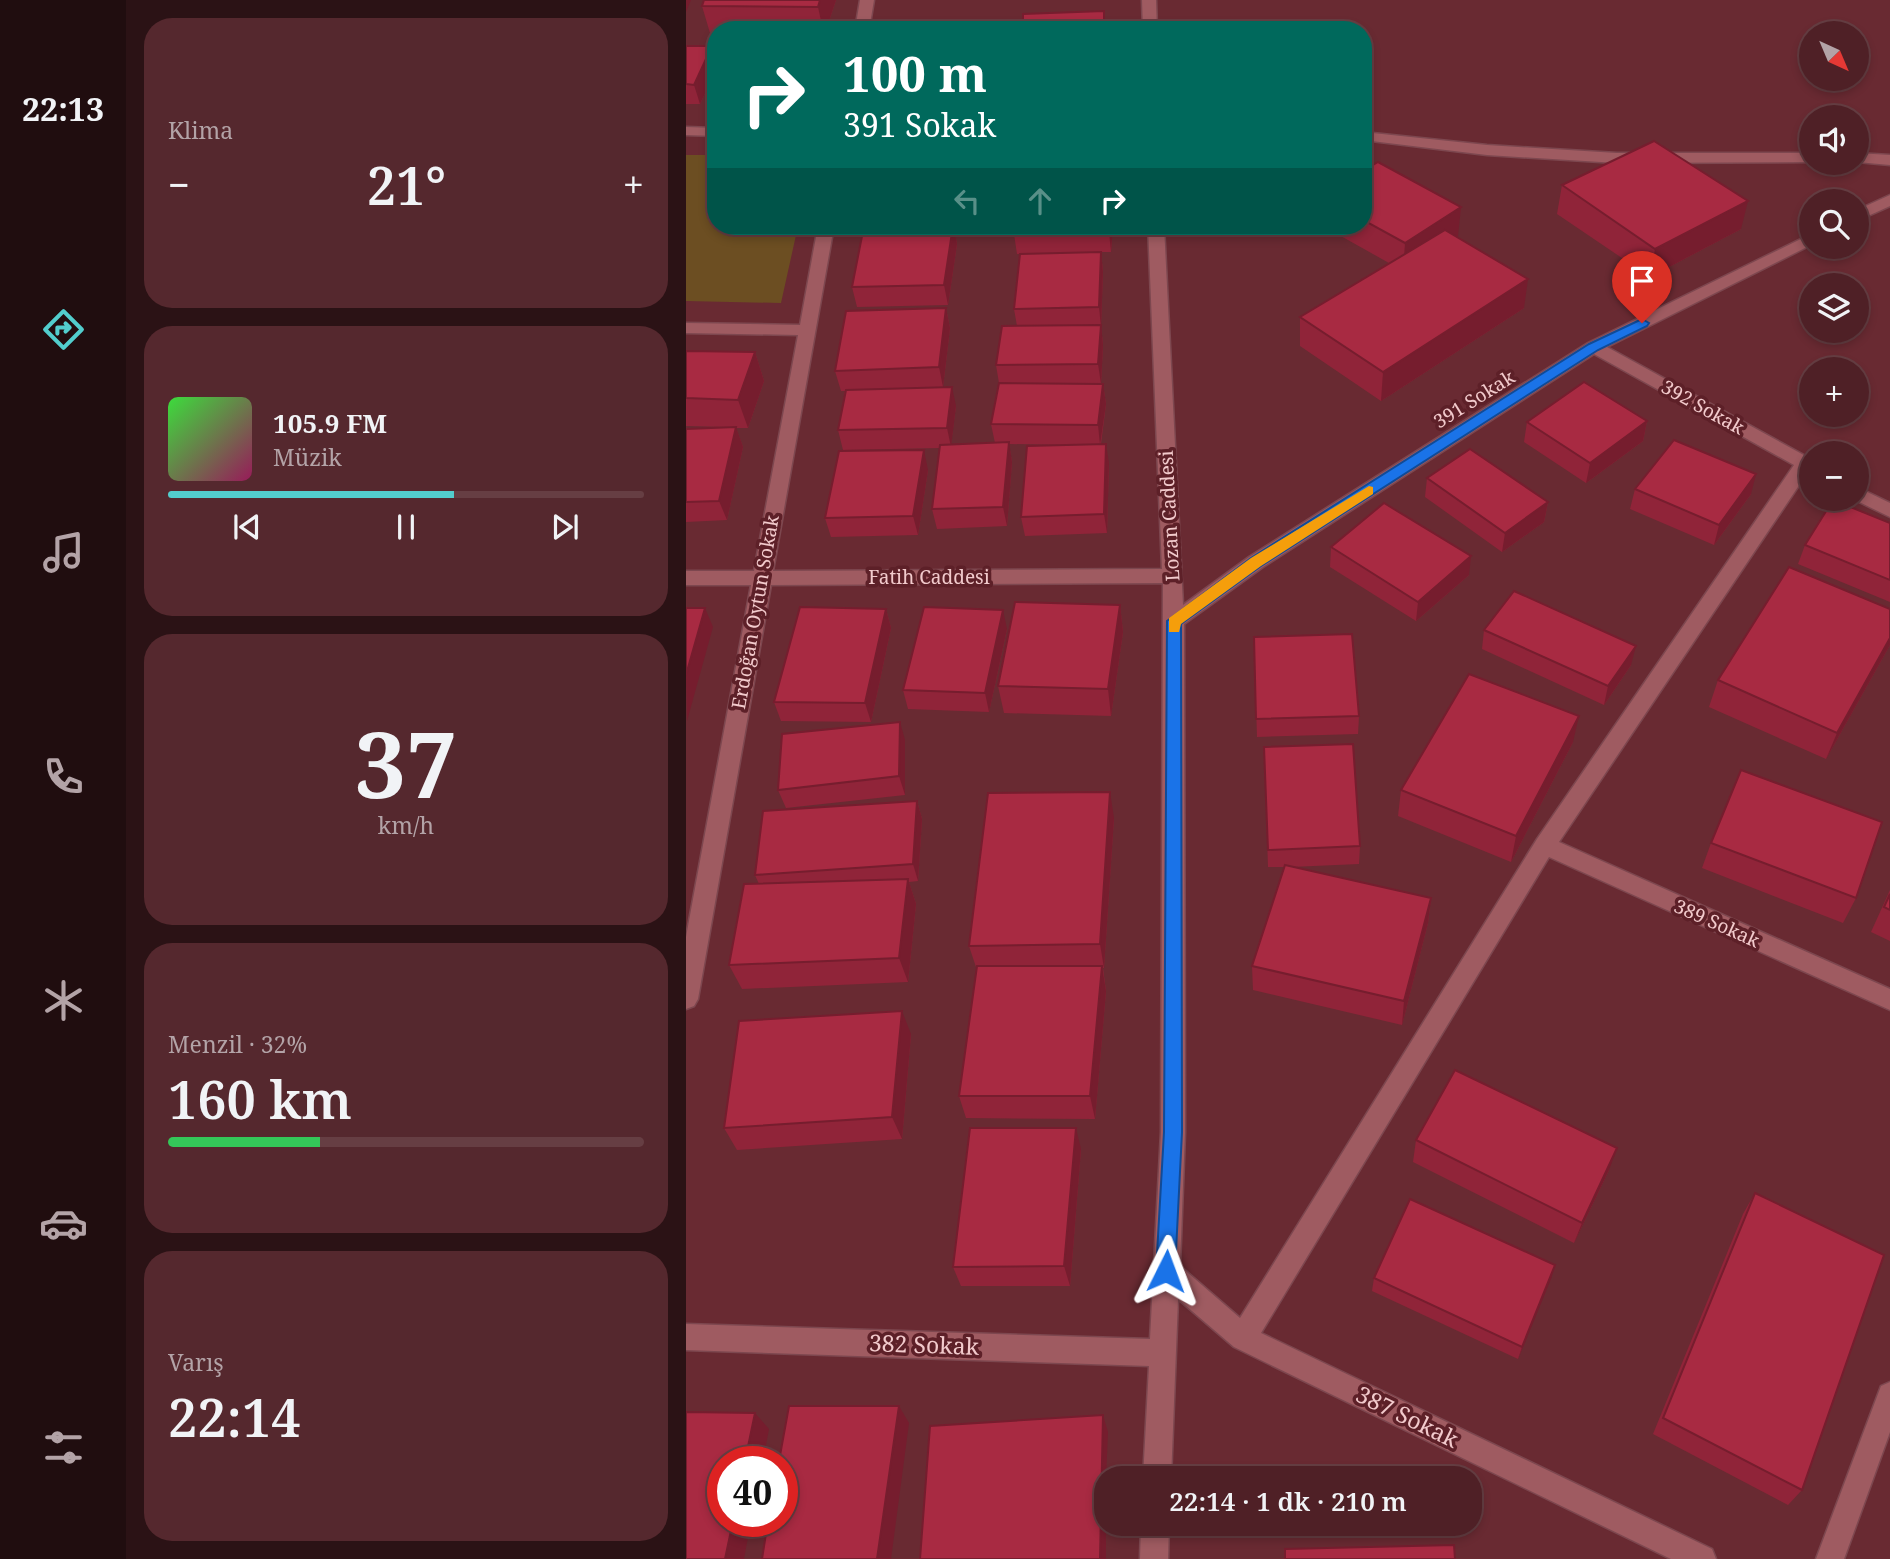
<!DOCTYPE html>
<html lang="tr">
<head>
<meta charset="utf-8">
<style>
	body { margin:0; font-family:"Noto Serif",serif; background:#55282e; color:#f1f3f6; height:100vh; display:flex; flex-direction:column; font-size:26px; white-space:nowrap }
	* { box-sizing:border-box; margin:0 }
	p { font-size:23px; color:#b3a3a7 }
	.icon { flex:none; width:38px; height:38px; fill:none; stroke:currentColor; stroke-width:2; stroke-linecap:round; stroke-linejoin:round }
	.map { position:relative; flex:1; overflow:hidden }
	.details { display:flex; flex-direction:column; gap:18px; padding:18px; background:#2b1215; width:560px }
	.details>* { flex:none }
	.top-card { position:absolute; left:21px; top:21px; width:665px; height:214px; border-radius:28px; box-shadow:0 4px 10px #0003,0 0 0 2px #663e43; background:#00695c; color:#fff; overflow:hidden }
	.needle { width:46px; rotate:136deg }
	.fabs { position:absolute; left:1113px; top:21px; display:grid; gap:14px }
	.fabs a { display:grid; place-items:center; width:70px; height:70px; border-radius:50%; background:#4f2026; box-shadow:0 4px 10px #0003,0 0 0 2px #663e43; font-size:35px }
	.speed { position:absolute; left:21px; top:1446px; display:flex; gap:14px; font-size:35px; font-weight:700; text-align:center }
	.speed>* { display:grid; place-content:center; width:91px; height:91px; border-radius:50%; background:#4f2026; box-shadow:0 4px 10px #0003,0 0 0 2px #663e43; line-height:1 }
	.speed .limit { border:10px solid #d22; background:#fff; color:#111 }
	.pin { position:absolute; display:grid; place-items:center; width:60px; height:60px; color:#fff; margin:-72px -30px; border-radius:50% 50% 50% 0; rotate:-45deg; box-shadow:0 0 7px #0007 }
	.pin .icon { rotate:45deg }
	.me { position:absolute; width:77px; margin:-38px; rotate:3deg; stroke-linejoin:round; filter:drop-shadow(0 0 5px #0008) }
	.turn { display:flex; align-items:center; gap:24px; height:147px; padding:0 21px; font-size:32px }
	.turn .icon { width:91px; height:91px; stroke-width:2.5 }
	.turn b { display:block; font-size:49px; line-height:60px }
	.lanes { display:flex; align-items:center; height:66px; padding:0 21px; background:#0003; justify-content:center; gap:35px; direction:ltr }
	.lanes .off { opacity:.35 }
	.big { font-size:52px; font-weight:600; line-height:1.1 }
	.details .widget { flex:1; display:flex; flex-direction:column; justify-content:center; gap:10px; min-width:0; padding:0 24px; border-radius:28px; background:#55282e }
	.details .dial { align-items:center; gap:0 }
	.dial b { font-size:91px; line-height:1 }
	.song { display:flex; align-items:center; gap:21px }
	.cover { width:84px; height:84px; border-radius:10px; background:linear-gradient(135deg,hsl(120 70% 55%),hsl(330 70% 35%)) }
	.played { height:7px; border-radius:4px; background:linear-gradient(90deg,#52cdcd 60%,#663e43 60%) }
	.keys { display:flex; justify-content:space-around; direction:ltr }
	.heat { display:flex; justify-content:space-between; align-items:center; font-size:38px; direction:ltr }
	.charge { height:10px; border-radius:5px; background:linear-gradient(90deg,#34c759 32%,#663e43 0) }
	.trip { position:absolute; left:408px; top:1466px; width:388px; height:70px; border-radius:28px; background:#4f2026; box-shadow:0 4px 10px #0003,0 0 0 2px #663e43; font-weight:600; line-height:70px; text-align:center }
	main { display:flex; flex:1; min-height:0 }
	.tab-bar { display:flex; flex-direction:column; width:126px; justify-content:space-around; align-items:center; background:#200d0f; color:#b3a3a7 }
	.tab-bar .icon { width:49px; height:49px }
	.tab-bar .selected { color:#52cdcd }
	.tab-bar b { font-size:32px; color:#f1f3f6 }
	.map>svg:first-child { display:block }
</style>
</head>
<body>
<main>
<nav class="tab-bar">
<b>22:13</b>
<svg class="icon selected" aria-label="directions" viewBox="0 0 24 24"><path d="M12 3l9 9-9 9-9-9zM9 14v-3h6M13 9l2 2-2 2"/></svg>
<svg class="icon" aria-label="music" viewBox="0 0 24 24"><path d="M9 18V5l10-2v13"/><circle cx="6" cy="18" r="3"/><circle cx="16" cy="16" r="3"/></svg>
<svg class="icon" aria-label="phone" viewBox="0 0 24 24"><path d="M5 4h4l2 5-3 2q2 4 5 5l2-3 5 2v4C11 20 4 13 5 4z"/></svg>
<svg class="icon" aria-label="climate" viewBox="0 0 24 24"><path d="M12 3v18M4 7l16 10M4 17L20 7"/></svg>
<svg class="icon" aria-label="car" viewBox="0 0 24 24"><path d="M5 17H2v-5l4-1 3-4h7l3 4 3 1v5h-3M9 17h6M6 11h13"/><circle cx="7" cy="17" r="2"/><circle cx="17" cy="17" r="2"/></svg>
<svg class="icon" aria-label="filters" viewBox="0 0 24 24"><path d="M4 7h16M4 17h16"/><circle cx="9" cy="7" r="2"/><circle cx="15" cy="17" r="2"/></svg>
</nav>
<section class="details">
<div class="widget"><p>Klima</p>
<div class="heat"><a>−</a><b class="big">21°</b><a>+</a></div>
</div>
<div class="widget">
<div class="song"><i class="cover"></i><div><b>105.9 FM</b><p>Müzik</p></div></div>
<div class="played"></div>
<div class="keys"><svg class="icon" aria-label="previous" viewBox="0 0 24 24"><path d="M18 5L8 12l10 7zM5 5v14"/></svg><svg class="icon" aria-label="pause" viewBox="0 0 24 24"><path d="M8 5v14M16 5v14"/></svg><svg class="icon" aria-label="next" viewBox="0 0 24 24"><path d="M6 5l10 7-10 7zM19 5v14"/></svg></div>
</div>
<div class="widget dial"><b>37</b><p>km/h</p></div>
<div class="widget"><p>Menzil · 32%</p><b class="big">160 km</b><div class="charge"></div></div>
<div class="widget"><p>Varış</p><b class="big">22:14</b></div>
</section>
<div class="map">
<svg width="1204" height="1559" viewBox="0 0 1204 1559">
	<rect width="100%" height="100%" fill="#692a32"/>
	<path fill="#6c4e22" d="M 0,155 L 30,155 L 30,226 L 112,226 L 95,303 L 0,301 Z"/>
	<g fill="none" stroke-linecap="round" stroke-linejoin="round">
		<g stroke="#7d474f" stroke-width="3">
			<g id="minor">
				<path d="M 174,0 L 188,0 L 183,30 L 169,30 Z"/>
				<path d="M 456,0 L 470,0 L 471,30 L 457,30 Z"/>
				<path d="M 0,127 L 30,128 L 30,136 L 0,135 Z"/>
				<path d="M 677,132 L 801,145 L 931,153 L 1125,153 L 1125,162 L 931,163 L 801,155 L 677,140 Z"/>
				<path d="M 1171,153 L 1204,155 L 1204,165 L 1171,162 Z"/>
				<path d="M 1204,195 L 1204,206 L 1171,221 L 1171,210 Z"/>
				<path d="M 132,226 L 148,226 L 87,571 L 476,569 L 462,226 L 478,226 L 497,605 L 563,557 L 902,343 L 1125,234 L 1125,245 L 921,347 L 1125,459 L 1125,473 L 1122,472 L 873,842 L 1204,989 L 1204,1010 L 863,857 L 575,1333 L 1026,1549 L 1030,1559 L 985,1559 L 548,1347 L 492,1299 L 485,1479 L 457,1479 L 463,1366 L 0,1350 L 0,1324 L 464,1339 L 475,1132 L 477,583 L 85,585 L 12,999 L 8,1006 L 0,1009 L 0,937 L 65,585 L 0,585 L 0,571 L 68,571 L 112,335 L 0,333 L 0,323 L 114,325 ZM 908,354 L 1108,465 L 851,839 L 554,1318 L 494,1266 L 499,1132 L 498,624 L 577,567 Z"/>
				<path d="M 1171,487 L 1204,503 L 1204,517 L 1167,499 L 1171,499 Z"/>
				<path d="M 1204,1382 L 1204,1432 L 1158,1559 L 1130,1559 L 1195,1386 Z"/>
				<path d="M 455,1524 L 483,1524 L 482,1559 L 454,1559 Z"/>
			</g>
		</g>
		<use href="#minor" fill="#9f5b61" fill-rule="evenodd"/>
	</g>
	<g fill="#902439">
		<path d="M 18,0 L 150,0 L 140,30 L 30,30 L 30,33 L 24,33 L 16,6 Z"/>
		<path d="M 0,46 L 26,46 L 30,59 L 30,100 L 29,100 L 24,83 L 14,104 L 0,104 Z"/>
		<path d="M 677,171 L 772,236 L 770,237 L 838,308 L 695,401 L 614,346 L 614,317 L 703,263 L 637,226 L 677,226 Z"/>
		<path d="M 876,185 L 1055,229 L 964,277 L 871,214 Z"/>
		<path d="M 268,226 L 271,244 L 262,305 L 171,307 L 166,287 Z"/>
		<path d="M 427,226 L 425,252 L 415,252 L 417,272 L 415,325 L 417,345 L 415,384 L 417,384 L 420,404 L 415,444 L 423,463 L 421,533 L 339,536 L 335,517 L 381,445 L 323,444 L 326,462 L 321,526 L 251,529 L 246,509 L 254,448 L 157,450 L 152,430 L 159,391 L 155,391 L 149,371 L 260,308 L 264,328 L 257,387 L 270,406 L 265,444 L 309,443 L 305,424 L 313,383 L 310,365 L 331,326 L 328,309 L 357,253 L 331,254 L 328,234 Z"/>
		<path d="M 0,351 L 69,352 L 78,381 L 62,428 L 50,428 L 57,447 L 41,520 L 0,522 L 0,429 L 43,427 L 0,426 Z"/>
		<path d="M 961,421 L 957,441 L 900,483 L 838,442 L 841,422 Z"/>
		<path d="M 242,470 L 232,535 L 145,537 L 139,518 Z"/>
		<path d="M 741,478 L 862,502 L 858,522 L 816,552 L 739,497 Z"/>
		<path d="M 949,489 L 1065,494 L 1028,545 L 944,509 Z"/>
		<path d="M 1204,523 L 1204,602 L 1112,564 L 1119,545 Z"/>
		<path d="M 645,547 L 783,575 L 730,621 L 644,567 Z"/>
		<path d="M 434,605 L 437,632 L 425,716 L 318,713 L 312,686 Z"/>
		<path d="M 200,609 L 205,628 L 185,722 L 95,721 L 88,702 Z"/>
		<path d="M 1204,609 L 1204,645 L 1140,759 L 1023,707 L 1032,680 Z"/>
		<path d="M 321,629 L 303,712 L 222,709 L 217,690 Z"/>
		<path d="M 798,630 L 945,665 L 918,705 L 796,649 Z"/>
		<path d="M 568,637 L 673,716 L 672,734 L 571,737 Z"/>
		<path d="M 219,740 L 219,795 L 100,808 L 92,790 Z"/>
		<path d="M 887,742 L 825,862 L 712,816 L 715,790 Z"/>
		<path d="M 578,747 L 674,846 L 673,864 L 605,867 L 745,898 L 742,923 L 716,1025 L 567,990 L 566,966 L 599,867 L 582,867 Z"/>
		<path d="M 231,801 L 236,819 L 232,881 L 223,882 L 230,904 L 222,982 L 56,989 L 43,965 L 73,884 L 69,875 Z"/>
		<path d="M 428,818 L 418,968 L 417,968 L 420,991 L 409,1119 L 280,1118 L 273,1096 L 291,970 L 283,946 Z"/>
		<path d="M 1025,843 L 1170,898 L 1157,923 L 1016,868 Z"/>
		<path d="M 1204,890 L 1204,941 L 1185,932 Z"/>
		<path d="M 225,1034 L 216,1139 L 51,1150 L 38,1128 Z"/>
		<path d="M 730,1140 L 923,1170 L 888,1243 L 727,1162 Z"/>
		<path d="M 395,1149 L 384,1286 L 275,1286 L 267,1267 Z"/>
		<path d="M 1069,1193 L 1116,1490 L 1102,1505 L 967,1434 L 1057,1214 Z"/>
		<path d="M 869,1265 L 832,1359 L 686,1291 L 688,1278 Z"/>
	</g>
	<g fill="#761d2e">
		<path d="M 0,0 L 5,0 L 0,12 Z"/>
		<path d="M 134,0 L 150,0 L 140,30 L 137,30 L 132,7 Z"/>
		<path d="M 26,46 L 30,59 L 30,70 L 23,81 L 24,83 L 14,104 L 8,85 Z"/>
		<path d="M 1062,201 L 1055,229 L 964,277 L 969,249 Z"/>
		<path d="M 775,207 L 772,236 L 717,272 L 719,243 Z"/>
		<path d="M 268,226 L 271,244 L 262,305 L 258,285 Z"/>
		<path d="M 424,226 L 427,226 L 425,252 L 423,232 Z"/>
		<path d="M 415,252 L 417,272 L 415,327 L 413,307 Z"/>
		<path d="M 842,279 L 838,308 L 695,401 L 697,372 Z"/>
		<path d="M 260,308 L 264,328 L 257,387 L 253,367 Z"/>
		<path d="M 415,325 L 417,345 L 415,384 L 412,364 Z"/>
		<path d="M 69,352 L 78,381 L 62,428 L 52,400 Z"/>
		<path d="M 417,384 L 420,404 L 414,445 L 412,425 Z"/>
		<path d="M 266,387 L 270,406 L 265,447 L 261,428 Z"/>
		<path d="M 961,421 L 957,441 L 900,483 L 904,463 Z"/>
		<path d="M 50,427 L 57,447 L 41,520 L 33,501 Z"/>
		<path d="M 323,442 L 326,462 L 321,526 L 317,507 Z"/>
		<path d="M 420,444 L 423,463 L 421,533 L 418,514 Z"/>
		<path d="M 238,450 L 242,470 L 232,535 L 227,516 Z"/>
		<path d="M 1070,474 L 1065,494 L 1028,545 L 1033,525 Z"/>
		<path d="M 862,502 L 858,522 L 816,552 L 819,533 Z"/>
		<path d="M 785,556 L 783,575 L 730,621 L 732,602 Z"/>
		<path d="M 434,605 L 437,632 L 425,716 L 422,689 Z"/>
		<path d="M 19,608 L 27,627 L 1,721 L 0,675 Z"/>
		<path d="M 200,609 L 205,628 L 185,722 L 179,703 Z"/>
		<path d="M 317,610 L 321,629 L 303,712 L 299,693 Z"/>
		<path d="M 1204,638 L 1204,645 L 1140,759 L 1151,733 Z"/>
		<path d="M 950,646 L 945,665 L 918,705 L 922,686 Z"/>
		<path d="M 893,716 L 887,742 L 825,862 L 830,836 Z"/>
		<path d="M 214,722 L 219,740 L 219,795 L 213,776 Z"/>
		<path d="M 424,792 L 428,818 L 418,968 L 414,944 Z"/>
		<path d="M 231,801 L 236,819 L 232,881 L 227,864 Z"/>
		<path d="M 222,879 L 230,904 L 222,982 L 213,958 Z"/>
		<path d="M 745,898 L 742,923 L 716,1025 L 718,1001 Z"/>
		<path d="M 416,966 L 420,991 L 409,1119 L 404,1096 Z"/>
		<path d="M 216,1011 L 225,1034 L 216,1139 L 206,1117 Z"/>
		<path d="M 390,1128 L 395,1149 L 384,1286 L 378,1266 Z"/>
		<path d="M 931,1148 L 923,1170 L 888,1243 L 896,1223 Z"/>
		<path d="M 869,1265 L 865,1279 L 832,1359 L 836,1347 Z"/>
		<path d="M 213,1406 L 223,1423 L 205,1559 L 191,1559 Z"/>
		<path d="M 69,1413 L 83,1429 L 77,1461 L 59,1461 Z"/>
		<path d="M 417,1415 L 422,1432 L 420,1479 L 420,1559 L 414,1559 Z"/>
		<path d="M 47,1521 L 65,1521 L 58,1559 L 39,1559 Z"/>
	</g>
	<g fill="#a82a42" stroke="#761d2e" stroke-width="2">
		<path d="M 18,0 L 134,0 L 132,7 L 16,6 Z"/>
		<path d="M 418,11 L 418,30 L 337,30 L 337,14 Z"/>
		<path d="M 0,46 L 26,46 L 8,85 L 0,84 Z"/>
		<path d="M 30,64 L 30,81 L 23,81 Z"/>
		<path d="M 968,141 L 1062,201 L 969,249 L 876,185 Z"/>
		<path d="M 692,162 L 775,207 L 719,243 L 677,220 L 677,171 Z"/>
		<path d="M 178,226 L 267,226 L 258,285 L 166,287 Z"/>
		<path d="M 329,226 L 424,226 L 423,232 L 328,234 Z"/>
		<path d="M 759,230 L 842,279 L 697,372 L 614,317 Z"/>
		<path d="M 415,252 L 413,307 L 328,309 L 334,254 Z"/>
		<path d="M 260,308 L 253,367 L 149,371 L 160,311 Z"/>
		<path d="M 415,325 L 412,364 L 310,365 L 316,326 Z"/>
		<path d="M 0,351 L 69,352 L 52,400 L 0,398 Z"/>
		<path d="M 898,382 L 961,421 L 904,463 L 841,422 Z"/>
		<path d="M 313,383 L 417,384 L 412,425 L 305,424 Z"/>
		<path d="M 266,387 L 261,428 L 152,430 L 160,390 Z"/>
		<path d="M 50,427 L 33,501 L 0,502 L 0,429 Z"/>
		<path d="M 988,440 L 1070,474 L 1033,525 L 949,489 Z"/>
		<path d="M 323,442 L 317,507 L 246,509 L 254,445 Z"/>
		<path d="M 420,444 L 418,514 L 335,517 L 341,446 Z"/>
		<path d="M 784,449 L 862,502 L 819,533 L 741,478 Z"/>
		<path d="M 238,450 L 227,516 L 139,518 L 153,451 Z"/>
		<path d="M 1147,500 L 1204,523 L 1204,580 L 1119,545 Z"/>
		<path d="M 698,503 L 785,556 L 732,602 L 645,547 Z"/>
		<path d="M 1103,567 L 1204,609 L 1204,638 L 1151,733 L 1032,680 Z"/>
		<path d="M 828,591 L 950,646 L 922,686 L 798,630 Z"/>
		<path d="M 329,602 L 434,605 L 422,689 L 312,686 Z"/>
		<path d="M 114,607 L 200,609 L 179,703 L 88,702 Z"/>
		<path d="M 238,607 L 317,610 L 299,693 L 217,690 Z"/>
		<path d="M 0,608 L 19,608 L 0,675 Z"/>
		<path d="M 666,634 L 673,716 L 570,719 L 568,637 Z"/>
		<path d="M 783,674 L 893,716 L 830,836 L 715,790 Z"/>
		<path d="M 214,722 L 213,776 L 92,790 L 96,734 Z"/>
		<path d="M 667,744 L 674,846 L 582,850 L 578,747 Z"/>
		<path d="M 1055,770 L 1196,822 L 1170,898 L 1025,843 Z"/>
		<path d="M 424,792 L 414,944 L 283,946 L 302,793 Z"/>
		<path d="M 231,801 L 227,864 L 69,875 L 77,811 Z"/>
		<path d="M 599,865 L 745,898 L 718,1001 L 566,966 Z"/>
		<path d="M 222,879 L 213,958 L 43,965 L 58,884 Z"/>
		<path d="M 1204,894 L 1204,910 L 1198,907 Z"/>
		<path d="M 291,966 L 416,966 L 404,1096 L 273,1096 Z"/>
		<path d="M 216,1011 L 206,1117 L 38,1128 L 53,1021 Z"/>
		<path d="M 769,1070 L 931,1148 L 896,1223 L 730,1140 Z"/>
		<path d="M 284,1128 L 390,1128 L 378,1266 L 267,1267 Z"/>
		<path d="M 1069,1193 L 1198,1255 L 1116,1490 L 977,1418 Z"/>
		<path d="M 724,1199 L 869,1265 L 836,1347 L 688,1278 Z"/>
		<path d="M 103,1406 L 213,1406 L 191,1559 L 76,1559 L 82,1521 L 96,1521 L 96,1461 L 93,1461 Z"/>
		<path d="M 0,1412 L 69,1413 L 59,1461 L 37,1461 L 37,1521 L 47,1521 L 39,1559 L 0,1559 Z"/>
		<path d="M 417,1415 L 414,1559 L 234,1559 L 244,1426 Z"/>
		<path d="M 768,1545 L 769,1559 L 599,1559 L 599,1549 Z"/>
	</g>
	<path fill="#1a73e8" stroke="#114b97" stroke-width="2" d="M 956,319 L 963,323 L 961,326 L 912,350 L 575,566 L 495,624 L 496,1132 L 489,1271 L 487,1278 L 480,1281 L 473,1278 L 470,1271 L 478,1132 L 481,621 L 565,558 L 903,344 Z"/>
	<path fill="#f59e0b" d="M 683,486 L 687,487 L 687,494 L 575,566 L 495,624 L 493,632 L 483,632 L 483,618 L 565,558 Z"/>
	<g text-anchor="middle" stroke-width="7" stroke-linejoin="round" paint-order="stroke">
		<g font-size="19" fill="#f2cacc" stroke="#5d2028">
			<text transform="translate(788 399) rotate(-32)" y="7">391 Sokak</text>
			<text transform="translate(1017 407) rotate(29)" y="7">392 Sokak</text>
			<text transform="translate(483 516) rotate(-93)" y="7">Lozan Caddesi</text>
			<text x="243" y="584">Fatih Caddesi</text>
			<text transform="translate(69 612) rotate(-80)" y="7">Erdoğan Oytun Sokak</text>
			<text transform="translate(1031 923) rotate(24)" y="7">389 Sokak</text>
		</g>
		<g font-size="23" fill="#f2cacc" stroke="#5d2028">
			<text transform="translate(238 1345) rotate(2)" y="8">382 Sokak</text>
			<text transform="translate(721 1417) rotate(26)" y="8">387 Sokak</text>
		</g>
	</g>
</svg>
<div class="fabs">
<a><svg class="needle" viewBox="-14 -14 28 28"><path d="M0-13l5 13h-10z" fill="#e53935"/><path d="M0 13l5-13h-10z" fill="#b3a3a7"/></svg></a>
<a><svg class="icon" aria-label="sound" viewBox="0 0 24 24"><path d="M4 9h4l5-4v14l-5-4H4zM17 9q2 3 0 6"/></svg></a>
<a><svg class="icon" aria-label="search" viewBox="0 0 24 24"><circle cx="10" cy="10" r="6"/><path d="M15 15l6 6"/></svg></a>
<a><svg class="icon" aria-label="layers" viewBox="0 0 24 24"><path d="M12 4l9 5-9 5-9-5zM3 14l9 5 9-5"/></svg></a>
<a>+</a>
<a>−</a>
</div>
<div class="speed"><div class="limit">40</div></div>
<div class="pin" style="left:956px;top:323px;background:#d93025"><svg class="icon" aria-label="arrive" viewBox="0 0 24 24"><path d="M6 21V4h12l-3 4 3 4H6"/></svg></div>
<svg class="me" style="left:480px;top:1271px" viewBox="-20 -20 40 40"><path d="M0-17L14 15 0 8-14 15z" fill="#1a73e8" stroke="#fff" stroke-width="4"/></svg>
<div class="trip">22:14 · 1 dk · 210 m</div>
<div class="top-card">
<div class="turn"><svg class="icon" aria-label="right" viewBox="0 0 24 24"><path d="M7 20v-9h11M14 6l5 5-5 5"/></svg><div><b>100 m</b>391 Sokak</div></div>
<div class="lanes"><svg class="icon off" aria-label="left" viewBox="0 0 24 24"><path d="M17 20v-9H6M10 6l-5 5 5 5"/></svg><svg class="icon off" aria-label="ahead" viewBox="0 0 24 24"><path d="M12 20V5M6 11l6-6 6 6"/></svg><svg class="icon" aria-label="right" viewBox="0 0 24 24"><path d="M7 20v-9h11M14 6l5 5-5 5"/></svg></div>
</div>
</div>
</main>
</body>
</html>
